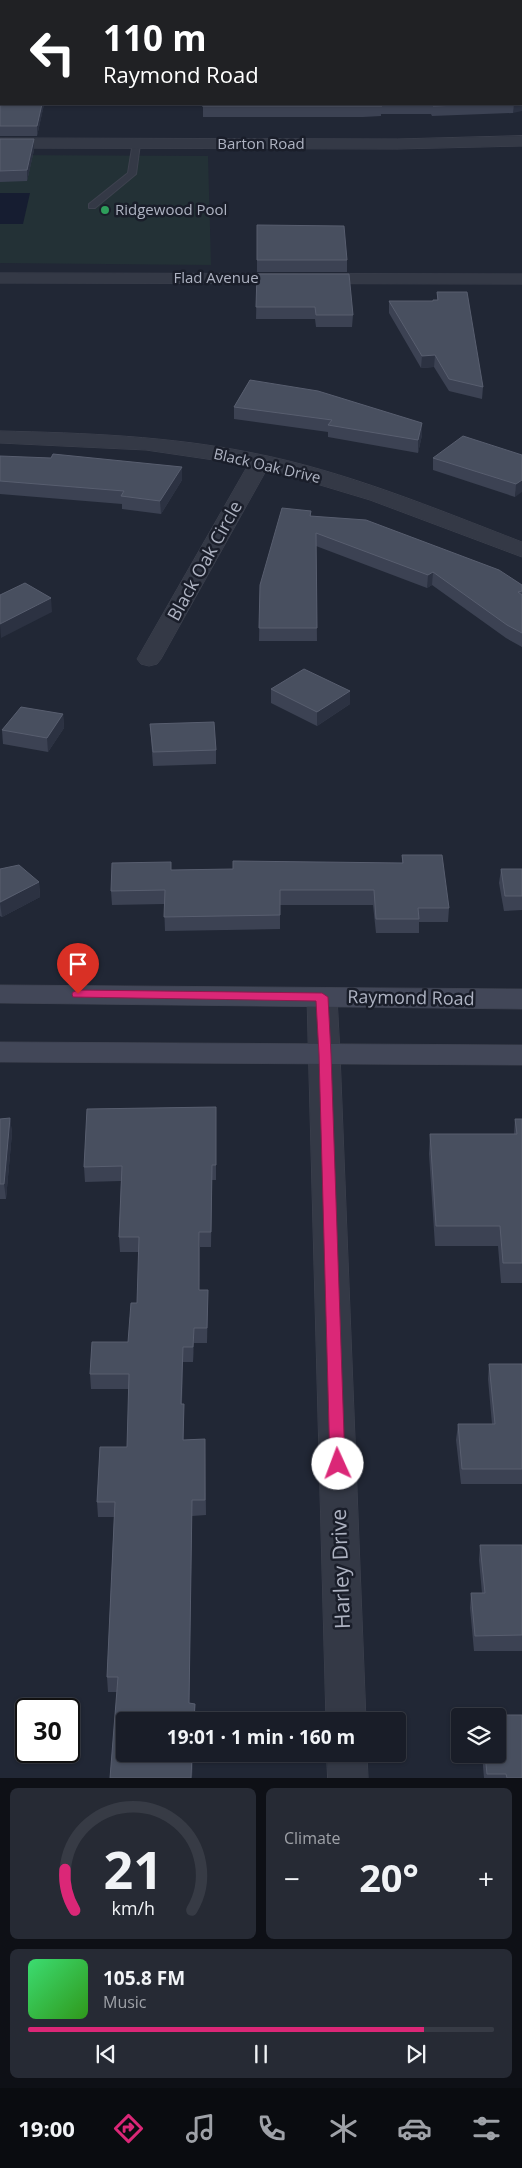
<!DOCTYPE html>
<html lang="en">
<head>
<meta charset="utf-8">
<style>
	body { margin:0; font-family:"Open Sans",sans-serif; background:#262a34; color:#f1f3f6; height:100vh; display:flex; flex-direction:column; font-size:19px; white-space:nowrap }
	* { box-sizing:border-box; margin:0 }
	p { font-size:16px; color:#9fa2a8 }
	.icon { flex:none; width:28px; height:28px; fill:none; stroke:currentColor; stroke-width:2; stroke-linecap:round; stroke-linejoin:round }
	.map { position:relative; height:1778px; overflow:hidden }
	.panel { display:flex; flex-direction:column; gap:10px; padding:10px; background:#0e1016; flex:1 }
	.panel>* { flex:none }
	.banner { position:absolute; left:0px; top:0px; width:522px; height:105px; box-shadow:0 1px 4px #0004,0 0 0 1px #373b45; background:#202124; color:#fff; overflow:hidden }
	.controls { position:absolute; left:451px; top:1708px; display:grid; gap:10px }
	.controls a { display:grid; place-items:center; width:55px; height:55px; border-radius:5px; background:#191d28; box-shadow:0 1px 4px #0004,0 0 0 1px #373b45; font-size:25px }
	.speed { position:absolute; left:15px; top:1698px; display:flex; gap:10px; font-size:25px; font-weight:700; text-align:center }
	.speed>* { display:grid; place-content:center; width:65px; height:65px; border-radius:50%; background:#191d28; box-shadow:0 1px 4px #0004,0 0 0 1px #373b45; line-height:1 }
	.speed .limit { border:2px solid #111; border-radius:8px; background:#fff; color:#111 }
	.pin { position:absolute; display:grid; place-items:center; width:42px; height:42px; color:#fff; margin:-51px -21px; border-radius:50% 50% 50% 0; rotate:-45deg; box-shadow:0 0 5px #0007 }
	.pin .icon { rotate:45deg }
	.me { position:absolute; width:55px; margin:-28px; rotate:358deg; stroke-linejoin:round; filter:drop-shadow(0 0 4px #0008) }
	.turn { display:flex; align-items:center; gap:18px; height:105px; padding:0 20px; font-size:22px }
	.turn .icon { width:65px; height:65px; stroke-width:2.5 }
	.turn b { display:block; font-size:35px; line-height:42px }
	.big { font-size:38px; font-weight:700; line-height:1.1 }
	.panel .tile { flex:1; display:flex; flex-direction:column; justify-content:center; gap:8px; min-width:0; padding:0 18px; border-radius:8px; background:#262a34 }
	.panel .dial { align-items:center; gap:0 }
	.dial svg { height:130px; overflow:visible; fill:none; stroke:#373b45; stroke-width:7; stroke-linecap:round; text-anchor:middle }
	.dial text { fill:#f1f3f6; stroke:none }
	.song { display:flex; align-items:center; gap:15px }
	.cover { width:60px; height:60px; border-radius:8px; background:linear-gradient(135deg,hsl(140 70% 55%),hsl(110 70% 35%)) }
	.played { height:5px; border-radius:2px; background:linear-gradient(90deg,#db2777 85%,#373b45 85%) }
	.keys { display:flex; justify-content:space-around; direction:ltr }
	.heat { display:flex; justify-content:space-between; align-items:center; font-size:28px; direction:ltr }
	.panel .tiles { flex:1; display:grid; gap:10px; grid-template-columns:1fr 1fr }
	.tile:last-child { grid-column:span 2 }
	.trip { position:absolute; left:116px; top:1712px; width:290px; height:50px; border-radius:5px; background:#191d28; box-shadow:0 1px 4px #0004,0 0 0 1px #373b45; font-weight:700; line-height:50px; text-align:center }
	.tab-bar { display:flex; height:80px; justify-content:space-around; align-items:center; background:#0a0c10; color:#9fa2a8 }
	.tab-bar .icon { width:35px; height:35px }
	.tab-bar .active { color:#db2777 }
	.tab-bar b { font-size:22px; color:#f1f3f6 }
	.map>svg:first-child { display:block }
</style>
</head>
<body>
<div class="map">
<svg width="522" height="1778" viewBox="0 0 522 1778">
	<rect width="100%" height="100%" fill="#212735"/>
	<path fill="#233136" d="M 0,155 L 208,156 L 211,265 L 0,263 Z"/>
	<path fill="#161d31" d="M 0,193 L 30,193 L 23,224 L 0,224 Z"/>
	<g fill="none" stroke-linecap="round" stroke-linejoin="round">
		<g stroke="#3e424f" stroke-width="2">
			<path id="lane" d="M 133,142 L 140,144 L 136,174 L 95,208 L 89,208 L 89,204 L 128,173 Z"/>
		</g>
		<g stroke="#3e424f" stroke-width="1">
			<g id="street">
				<path d="M 366,0 L 383,0 L 384,1 L 367,1 Z"/>
				<rect x="0" y="5" width="1" height="8"/>
				<rect x="521" y="47" width="1" height="8"/>
				<path d="M 522,136 L 522,146 L 397,149 L 0,148 L 0,138 L 397,139 Z"/>
				<path d="M 0,273 L 522,274 L 522,284 L 0,283 Z"/>
				<path d="M 0,431 C 85,433 169,436 253,453 C 345,471 434,508 522,542 L 522,557 L 370,500 L 267,469 L 161,659 L 157,664 L 149,666 L 141,664 L 137,659 L 248,465 L 146,450 L 0,443 Z"/>
				<path d="M 322,988 L 332,990 L 337,997 L 340,1054 L 366,1721 L 326,1721 L 307,997 L 312,990 Z"/>
				<path d="M 327,1754 L 367,1754 L 368,1778 L 328,1778 Z"/>
			</g>
		</g>
		<g stroke="#3e424f" stroke-width="1">
			<g id="secondary">
				<path d="M 0,985 L 522,989 L 522,1009 L 0,1003 Z"/>
				<path d="M 0,1042 L 522,1045 L 522,1065 L 0,1062 Z"/>
			</g>
		</g>
		<use href="#lane" fill="#343946" fill-rule="evenodd"/>
		<use href="#street" fill="#343946" fill-rule="evenodd"/>
		<use href="#secondary" fill="#424758" fill-rule="evenodd"/>
	</g>
	<g fill="#3c4253">
		<path d="M 100,0 L 258,0 L 257,1 L 100,1 Z"/>
		<rect x="0" y="20" width="1" height="36"/>
		<path d="M 0,91 L 1,104 L 44,104 L 37,136 L 0,136 Z"/>
		<path d="M 203,104 L 521,104 L 513,113 L 432,116 L 431,114 L 381,114 L 381,116 L 363,117 L 203,117 Z"/>
		<path d="M 0,139 L 34,150 L 27,181 L 0,182 Z"/>
		<path d="M 257,225 L 347,260 L 347,272 L 257,272 Z"/>
		<path d="M 257,274 L 353,315 L 352,327 L 316,327 L 315,319 L 256,319 Z"/>
		<path d="M 437,292 L 483,387 L 482,399 L 449,391 L 434,367 L 421,368 L 389,313 L 389,301 L 433,301 L 437,300 Z"/>
		<path d="M 250,380 L 422,435 L 418,453 L 328,437 L 328,432 L 234,419 L 234,407 Z"/>
		<path d="M 522,455 L 515,497 L 433,470 L 433,458 Z"/>
		<path d="M 0,456 L 182,480 L 161,514 L 122,509 L 122,504 L 0,494 Z"/>
		<path d="M 311,511 L 311,516 L 522,585 L 522,647 L 506,638 L 432,585 L 427,588 L 316,546 L 317,641 L 259,641 L 260,585 Z"/>
		<path d="M 271,689 L 350,704 L 317,726 L 271,703 Z"/>
		<path d="M 63,714 L 64,728 L 48,752 L 3,744 L 2,730 Z"/>
		<path d="M 150,724 L 216,750 L 216,764 L 153,766 Z"/>
		<path d="M 402,855 L 449,908 L 448,922 L 419,922 L 419,933 L 376,933 L 373,905 L 280,905 L 280,929 L 165,931 L 164,904 L 112,905 L 111,891 L 172,870 L 233,869 L 402,863 Z"/>
		<path d="M 0,869 L 39,882 L 40,897 L 2,917 L 0,916 Z"/>
		<path d="M 501,869 L 522,869 L 522,910 L 504,911 L 499,883 Z"/>
		<path d="M 216,1107 L 216,1180 L 212,1180 L 211,1247 L 200,1247 L 199,1290 L 208,1290 L 207,1343 L 194,1343 L 193,1362 L 183,1362 L 182,1404 L 184,1404 L 184,1440 L 205,1439 L 206,1515 L 192,1516 L 189,1703 L 195,1704 L 195,1721 L 125,1721 L 125,1754 L 193,1754 L 192,1778 L 110,1778 L 117,1692 L 108,1692 L 107,1677 L 114,1517 L 98,1517 L 97,1502 L 100,1447 L 127,1447 L 129,1389 L 91,1389 L 90,1374 L 92,1342 L 128,1342 L 131,1303 L 137,1303 L 139,1252 L 120,1252 L 119,1237 L 121,1181 L 85,1182 L 84,1167 L 87,1109 Z"/>
		<path d="M 10,1118 L 12,1133 L 6,1199 L 0,1199 L 0,1119 Z"/>
		<path d="M 515,1119 L 522,1119 L 522,1283 L 501,1283 L 498,1246 L 435,1246 L 429,1154 L 430,1134 L 514,1134 Z"/>
		<path d="M 489,1364 L 522,1364 L 522,1484 L 461,1484 L 456,1440 L 458,1424 L 492,1424 L 488,1379 Z"/>
		<path d="M 480,1545 L 522,1545 L 522,1651 L 474,1651 L 470,1608 L 471,1593 L 482,1593 L 479,1560 Z"/>
		<path d="M 482,1754 L 498,1754 L 522,1778 L 484,1778 Z"/>
	</g>
	<g fill="#2c3242">
		<path d="M 250,0 L 258,0 L 257,1 L 249,1 Z"/>
		<path d="M 521,101 L 522,101 L 522,111 L 513,113 L 514,104 L 521,104 Z"/>
		<path d="M 42,104 L 44,104 L 44,105 L 37,136 L 37,126 Z"/>
		<path d="M 34,139 L 34,150 L 27,181 L 27,170 Z"/>
		<path d="M 435,355 L 434,367 L 421,368 L 422,356 Z"/>
		<path d="M 422,423 L 422,435 L 418,453 L 418,440 Z"/>
		<path d="M 182,467 L 182,480 L 161,514 L 160,501 Z"/>
		<path d="M 522,480 L 522,492 L 515,497 L 516,484 Z"/>
		<path d="M 433,572 L 432,585 L 427,588 L 428,575 Z"/>
		<path d="M 51,598 L 52,612 L 1,638 L 0,624 Z"/>
		<path d="M 350,691 L 350,704 L 317,726 L 317,712 Z"/>
		<path d="M 63,714 L 64,728 L 48,752 L 47,738 Z"/>
		<path d="M 39,882 L 40,897 L 2,917 L 0,903 Z"/>
		<path d="M 10,1118 L 12,1133 L 6,1199 L 4,1184 Z"/>
		<path d="M 199,1232 L 200,1247 L 199,1305 Z"/>
		<path d="M 208,1290 L 208,1305 L 207,1343 L 207,1328 Z"/>
		<path d="M 194,1328 L 194,1343 L 193,1362 L 193,1347 Z"/>
		<path d="M 183,1347 L 183,1362 L 181,1419 L 181,1404 Z"/>
		<path d="M 184,1404 L 184,1455 L 183,1440 Z"/>
		<path d="M 192,1500 L 192,1516 L 189,1718 L 189,1703 Z"/>
		<path d="M 192,1754 L 193,1754 L 192,1778 L 191,1778 Z"/>
	</g>
	<g fill="#484f5f" stroke="#585e6f">
		<path d="M 131,0 L 250,0 L 249,1 L 136,1 Z"/>
		<rect x="0" y="20" width="1" height="26"/>
		<rect x="521" y="70" width="1" height="31"/>
		<path d="M 0,91 L 1,91 L 1,104 L 42,104 L 37,126 L 0,126 Z"/>
		<path d="M 203,104 L 381,104 L 382,106 L 202,106 Z"/>
		<path d="M 431,104 L 488,104 L 433,106 Z"/>
		<path d="M 0,139 L 34,139 L 27,170 L 0,171 Z"/>
		<path d="M 257,225 L 344,226 L 347,260 L 257,260 Z"/>
		<path d="M 257,274 L 349,274 L 353,315 L 316,315 L 315,307 L 256,307 Z"/>
		<path d="M 437,292 L 467,292 L 483,387 L 449,379 L 435,355 L 422,356 L 389,301 L 433,301 L 433,300 L 438,300 Z"/>
		<path d="M 250,380 L 318,391 L 422,423 L 418,440 L 328,425 L 332,420 L 234,407 Z"/>
		<path d="M 463,436 L 522,455 L 522,480 L 516,484 L 433,458 Z"/>
		<path d="M 53,454 L 182,467 L 160,501 L 121,496 L 124,491 L 0,481 L 0,456 L 51,458 Z"/>
		<path d="M 282,508 L 311,511 L 310,516 L 366,520 L 499,570 L 522,585 L 522,591 L 518,592 L 522,595 L 522,633 L 507,625 L 433,572 L 428,575 L 316,533 L 317,628 L 259,628 L 260,585 Z"/>
		<path d="M 25,583 L 51,598 L 0,624 L 0,595 Z"/>
		<path d="M 304,669 L 350,691 L 317,712 L 271,689 Z"/>
		<path d="M 21,707 L 63,714 L 47,738 L 2,730 Z"/>
		<path d="M 214,722 L 216,750 L 153,752 L 150,724 Z"/>
		<path d="M 402,855 L 442,855 L 449,908 L 418,908 L 419,919 L 376,919 L 374,890 L 280,890 L 280,915 L 164,917 L 165,890 L 111,891 L 112,863 L 171,862 L 171,870 L 233,869 L 233,861 L 403,863 Z"/>
		<path d="M 19,865 L 39,882 L 0,902 L 0,869 Z"/>
		<path d="M 501,869 L 522,869 L 522,896 L 505,896 Z"/>
		<path d="M 216,1107 L 216,1165 L 212,1165 L 211,1232 L 199,1232 L 199,1290 L 208,1290 L 207,1328 L 194,1328 L 193,1347 L 183,1347 L 181,1404 L 184,1404 L 183,1440 L 205,1439 L 205,1500 L 192,1500 L 189,1703 L 195,1704 L 194,1721 L 125,1721 L 125,1754 L 192,1754 L 191,1778 L 110,1778 L 118,1677 L 107,1677 L 115,1502 L 97,1502 L 100,1447 L 127,1447 L 129,1374 L 90,1374 L 92,1342 L 128,1342 L 131,1303 L 137,1303 L 139,1237 L 119,1237 L 122,1166 L 84,1167 L 87,1109 Z"/>
		<path d="M 10,1118 L 4,1184 L 0,1184 L 0,1119 Z"/>
		<path d="M 515,1119 L 522,1119 L 522,1263 L 503,1263 L 500,1226 L 436,1226 L 430,1134 L 517,1134 Z"/>
		<path d="M 489,1364 L 522,1364 L 522,1469 L 462,1469 L 458,1424 L 495,1424 Z"/>
		<path d="M 480,1545 L 522,1545 L 522,1635 L 475,1636 L 471,1593 L 485,1593 Z"/>
		<path d="M 482,1715 L 522,1715 L 522,1778 L 507,1778 L 506,1774 L 487,1774 L 485,1754 L 498,1754 L 498,1716 L 482,1716 Z"/>
	</g>
	<path fill="#db2777" stroke="#8e194d" d="M 78,990 L 322,993 L 328,997 L 331,1054 L 345,1464 L 343,1469 L 338,1470 L 332,1469 L 330,1464 L 319,1054 L 316,1001 L 73,997 L 72,994 L 73,992 Z"/>
	<circle fill="#2e9e5b" stroke="#1a1e2a" stroke-width="2" cx="105" cy="210" r="5"/>
	<g text-anchor="middle" stroke-width="5" stroke-linejoin="round" paint-order="stroke">
		<g font-size="15" fill="#aeb3c2" stroke="#1a1e2a">
			<text x="261" y="149">Barton Road</text>
			<text x="216" y="283">Flad Avenue</text>
			<text transform="translate(267 466) rotate(13)" y="5">Black Oak Drive</text>
		</g>
		<g font-size="15" fill="#aeb3c2" stroke="#1a1e2a" text-anchor="start">
			<text x="115" y="215">Ridgewood Pool</text>
		</g>
		<g font-size="18" fill="#aeb3c2" stroke="#1a1e2a">
			<text transform="translate(205 561) rotate(-61)" y="6">Black Oak Circle</text>
			<text transform="translate(411 998) rotate(1)" y="6">Raymond Road</text>
		</g>
		<g font-size="21" fill="#aeb3c2" stroke="#1a1e2a">
			<text transform="translate(341 1569) rotate(-92)" y="7">Harley Drive</text>
		</g>
	</g>
</svg>
<div class="controls">
<a><svg class="icon" aria-label="layers" viewBox="0 0 24 24"><path d="M12 4l9 5-9 5-9-5zM3 14l9 5 9-5"/></svg></a>
</div>
<div class="speed"><div class="limit">30</div></div>
<div class="pin" style="left:78px;top:994px;background:#d93025"><svg class="icon" aria-label="arrive" viewBox="0 0 24 24"><path d="M6 21V4h12l-3 4 3 4H6"/></svg></div>
<svg class="me" style="left:338px;top:1464px" viewBox="-20 -20 40 40"><circle r="19" fill="#fff"/><path d="M0-13L10 11 0 6-10 11z" fill="#db2777"/></svg>
<div class="trip">19:01 · 1 min · 160 m</div>
<div class="banner">
<div class="turn"><svg class="icon" aria-label="left" viewBox="0 0 24 24"><path d="M17 20v-9H6M10 6l-5 5 5 5"/></svg><div><b>110 m</b>Raymond Road</div></div>
</div>
</div>
<section class="panel">
<div class="tiles">
<div class="tile dial"><svg viewBox="0 0 100 80">
<path d="M14 69A42 42 0 1 1 86 69"/>
<path d="M14 69A42 42 0 0 1 8 44" stroke="#db2777"/>
<text x="50" y="56" font-size="32" font-weight="700">21</text>
<text x="50" y="72" font-size="11">km/h</text>
</svg></div>
<div class="tile"><p>Climate</p>
<div class="heat"><a>−</a><b class="big">20°</b><a>+</a></div>
</div>
<div class="tile">
<div class="song"><i class="cover"></i><div><b>105.8 FM</b><p>Music</p></div></div>
<div class="played"></div>
<div class="keys"><svg class="icon" aria-label="previous" viewBox="0 0 24 24"><path d="M18 5L8 12l10 7zM5 5v14"/></svg><svg class="icon" aria-label="pause" viewBox="0 0 24 24"><path d="M8 5v14M16 5v14"/></svg><svg class="icon" aria-label="next" viewBox="0 0 24 24"><path d="M6 5l10 7-10 7zM19 5v14"/></svg></div>
</div>
</div>
</section>
<nav class="tab-bar">
<b>19:00</b>
<svg class="icon active" aria-label="directions" viewBox="0 0 24 24"><path d="M12 3l9 9-9 9-9-9zM9 14v-3h6M13 9l2 2-2 2"/></svg>
<svg class="icon" aria-label="music" viewBox="0 0 24 24"><path d="M9 18V5l10-2v13"/><circle cx="6" cy="18" r="3"/><circle cx="16" cy="16" r="3"/></svg>
<svg class="icon" aria-label="phone" viewBox="0 0 24 24"><path d="M5 4h4l2 5-3 2q2 4 5 5l2-3 5 2v4C11 20 4 13 5 4z"/></svg>
<svg class="icon" aria-label="climate" viewBox="0 0 24 24"><path d="M12 3v18M4 7l16 10M4 17L20 7"/></svg>
<svg class="icon" aria-label="car" viewBox="0 0 24 24"><path d="M5 17H2v-5l4-1 3-4h7l3 4 3 1v5h-3M9 17h6M6 11h13"/><circle cx="7" cy="17" r="2"/><circle cx="17" cy="17" r="2"/></svg>
<svg class="icon" aria-label="filters" viewBox="0 0 24 24"><path d="M4 7h16M4 17h16"/><circle cx="9" cy="7" r="2"/><circle cx="15" cy="17" r="2"/></svg>
</nav>
</body>
</html>
